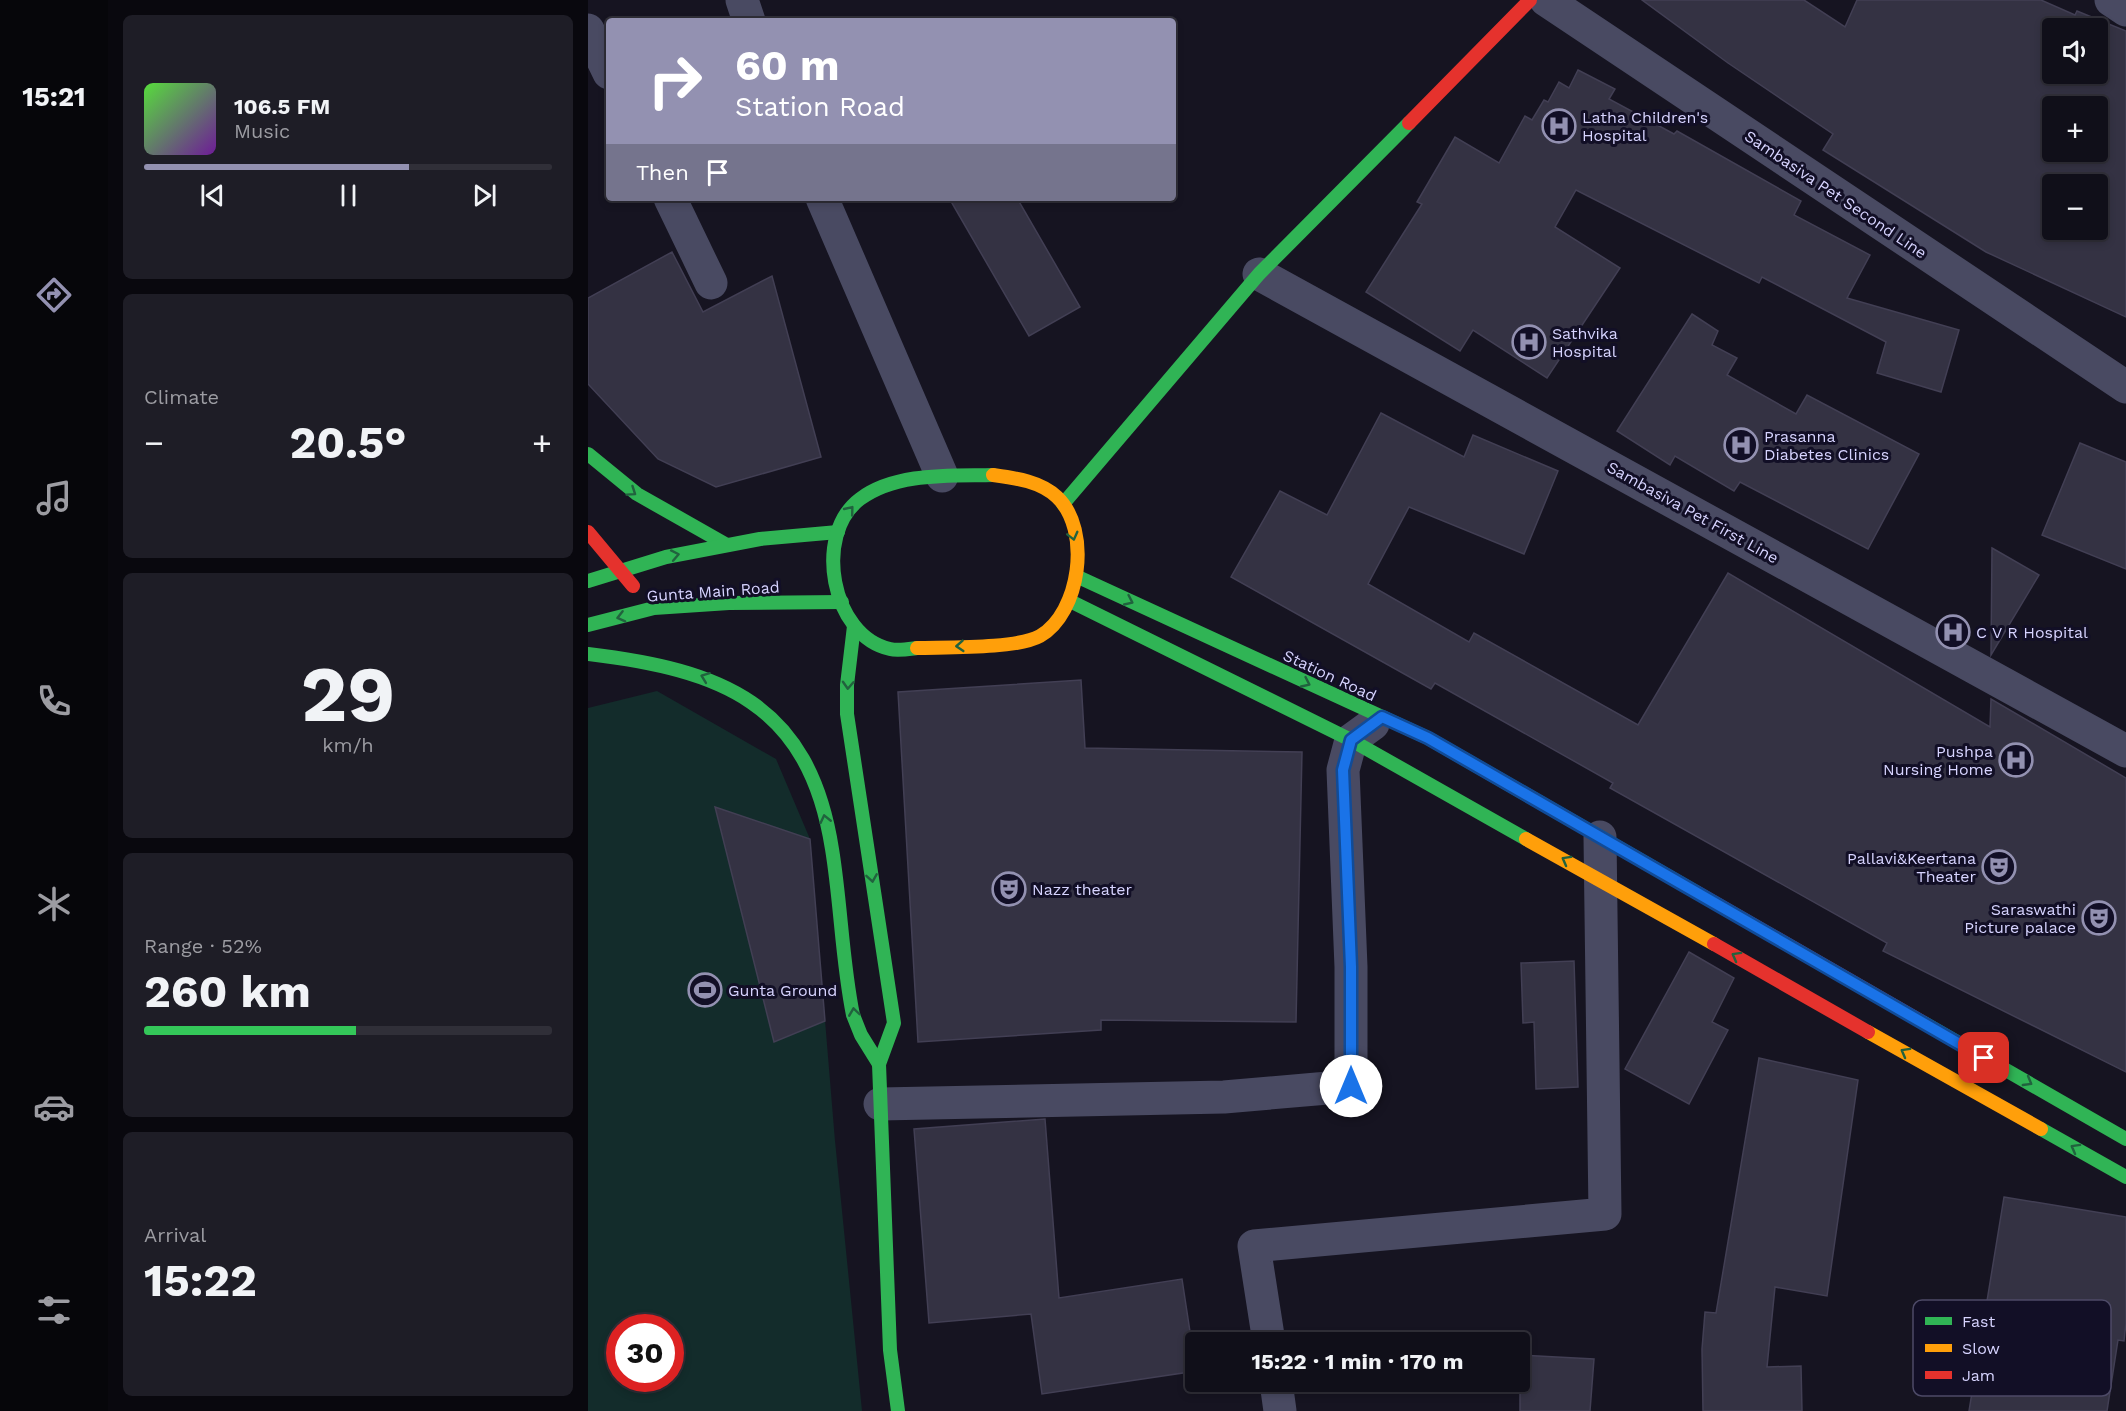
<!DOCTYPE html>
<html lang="en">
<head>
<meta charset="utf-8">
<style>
	body { margin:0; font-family:"Work Sans",sans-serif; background:#1e1d26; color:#f1f3f6; height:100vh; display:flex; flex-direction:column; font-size:22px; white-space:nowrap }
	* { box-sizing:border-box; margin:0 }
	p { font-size:20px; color:#9c9ca2 }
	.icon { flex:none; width:33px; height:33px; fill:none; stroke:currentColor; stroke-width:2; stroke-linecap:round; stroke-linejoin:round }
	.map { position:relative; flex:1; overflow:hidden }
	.sheet { display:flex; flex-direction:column; gap:15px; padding:15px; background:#09080e; width:480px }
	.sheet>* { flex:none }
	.guide { position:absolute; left:18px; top:18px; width:570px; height:183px; border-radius:6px; box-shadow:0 3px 9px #0003,0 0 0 2px #302f38; background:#9391b1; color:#fff; overflow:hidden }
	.fabs { position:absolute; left:1454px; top:18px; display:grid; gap:12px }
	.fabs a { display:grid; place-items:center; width:66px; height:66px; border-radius:6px; background:#100f19; box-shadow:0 3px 9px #0003,0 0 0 2px #302f38; font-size:30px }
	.speed { position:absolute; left:18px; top:1314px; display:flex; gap:12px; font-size:30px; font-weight:700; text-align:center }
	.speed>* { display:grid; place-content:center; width:78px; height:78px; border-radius:50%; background:#100f19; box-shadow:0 3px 9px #0003,0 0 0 2px #302f38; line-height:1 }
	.speed .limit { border:9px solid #d22; background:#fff; color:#111 }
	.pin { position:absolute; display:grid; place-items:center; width:51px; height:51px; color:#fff; margin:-26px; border-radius:12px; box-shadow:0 3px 9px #0006 }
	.me { position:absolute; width:66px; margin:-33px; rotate:0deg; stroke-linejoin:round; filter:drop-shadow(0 0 4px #0008) }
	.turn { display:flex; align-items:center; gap:21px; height:126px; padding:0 30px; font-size:27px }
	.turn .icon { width:78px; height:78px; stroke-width:2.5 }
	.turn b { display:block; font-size:42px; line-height:51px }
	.then { display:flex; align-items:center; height:57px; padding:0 30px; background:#0003; gap:12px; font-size:22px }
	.big { font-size:45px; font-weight:700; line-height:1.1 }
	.sheet .widget { flex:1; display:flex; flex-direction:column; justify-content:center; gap:9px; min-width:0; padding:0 21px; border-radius:9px; background:#1e1d26 }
	.sheet .dial { align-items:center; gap:0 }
	.dial b { font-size:78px; line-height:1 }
	.song { display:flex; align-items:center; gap:18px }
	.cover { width:72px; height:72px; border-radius:9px; background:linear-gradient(135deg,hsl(110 70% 55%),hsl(280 70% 35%)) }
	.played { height:6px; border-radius:3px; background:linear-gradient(90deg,#9391b1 65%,#302f38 65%) }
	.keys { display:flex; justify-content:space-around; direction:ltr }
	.heat { display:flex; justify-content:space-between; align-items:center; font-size:33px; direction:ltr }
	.charge { height:9px; border-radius:4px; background:linear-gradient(90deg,#34c759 52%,#302f38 0) }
	.trip { position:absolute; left:597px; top:1332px; width:345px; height:60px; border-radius:6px; background:#100f19; box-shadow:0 3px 9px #0003,0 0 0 2px #302f38; font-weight:700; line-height:60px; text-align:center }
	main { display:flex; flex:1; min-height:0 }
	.tabs { display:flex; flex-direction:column; width:108px; justify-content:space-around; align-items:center; background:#06060a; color:#9c9ca2 }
	.tabs .icon { width:42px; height:42px }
	.tabs .on { color:#9391b1 }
	.tabs b { font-size:27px; color:#f1f3f6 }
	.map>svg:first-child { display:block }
</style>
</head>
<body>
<main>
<nav class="tabs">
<b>15:21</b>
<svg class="icon on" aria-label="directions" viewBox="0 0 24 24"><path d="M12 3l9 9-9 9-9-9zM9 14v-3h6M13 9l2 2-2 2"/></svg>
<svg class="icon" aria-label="music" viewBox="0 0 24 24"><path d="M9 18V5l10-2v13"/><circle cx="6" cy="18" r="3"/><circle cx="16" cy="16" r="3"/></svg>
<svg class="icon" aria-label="phone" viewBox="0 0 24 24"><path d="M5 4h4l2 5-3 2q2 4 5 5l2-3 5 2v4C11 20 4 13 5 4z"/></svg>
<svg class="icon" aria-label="climate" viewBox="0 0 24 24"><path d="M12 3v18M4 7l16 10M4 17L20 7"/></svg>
<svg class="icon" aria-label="car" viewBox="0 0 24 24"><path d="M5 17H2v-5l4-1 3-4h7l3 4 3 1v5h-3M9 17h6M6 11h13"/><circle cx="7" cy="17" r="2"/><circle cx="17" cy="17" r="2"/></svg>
<svg class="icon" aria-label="filters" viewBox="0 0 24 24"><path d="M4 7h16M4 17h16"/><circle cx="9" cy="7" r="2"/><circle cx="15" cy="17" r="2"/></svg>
</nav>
<section class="sheet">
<div class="widget">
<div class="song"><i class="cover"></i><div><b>106.5 FM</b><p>Music</p></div></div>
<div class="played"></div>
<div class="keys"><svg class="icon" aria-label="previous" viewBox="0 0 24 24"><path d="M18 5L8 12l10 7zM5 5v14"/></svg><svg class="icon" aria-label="pause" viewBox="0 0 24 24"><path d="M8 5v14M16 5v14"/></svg><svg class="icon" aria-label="next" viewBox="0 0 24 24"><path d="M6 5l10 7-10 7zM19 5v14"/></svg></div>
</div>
<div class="widget"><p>Climate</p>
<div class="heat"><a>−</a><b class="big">20.5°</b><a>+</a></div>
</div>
<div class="widget dial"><b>29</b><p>km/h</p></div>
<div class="widget"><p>Range · 52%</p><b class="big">260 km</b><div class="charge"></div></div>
<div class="widget"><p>Arrival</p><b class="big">15:22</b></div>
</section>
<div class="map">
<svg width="1538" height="1411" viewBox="0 0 1538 1411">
	<rect width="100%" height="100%" fill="#161421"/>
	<path fill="#132c2b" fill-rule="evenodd" d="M 69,691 L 188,759 L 222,839 L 247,1141 L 274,1411 L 0,1411 L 0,708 ZM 32,1328 L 82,1328 L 82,1378 L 32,1378 Z"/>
	<g fill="#343243" stroke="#423f54" stroke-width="1.5" fill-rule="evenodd">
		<path d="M 1054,0 L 1216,0 L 1257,27 L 1269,0 L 1453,0 L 1487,15 L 1489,11 L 1538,31 L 1538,317 L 1398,252 L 1235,150 L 1245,134 L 1140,63 ZM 1464,28 L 1509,28 L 1509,74 L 1464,74 ZM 1464,106 L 1509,106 L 1509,152 L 1464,152 ZM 1464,184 L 1509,184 L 1509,230 L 1464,230 Z"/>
		<path d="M 990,70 L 1027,89 L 1021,99 L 1086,134 L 1089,131 L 1213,201 L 1206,215 L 1282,255 L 1259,298 L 1371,330 L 1353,392 L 1289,373 L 1298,342 L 1174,277 L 1171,283 L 988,190 L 967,227 L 1032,268 L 959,378 L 885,330 L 872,351 L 778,292 L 834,204 L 829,202 L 867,137 L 911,163 L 937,116 L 944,120 L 956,100 L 960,102 L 971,82 L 981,88 Z"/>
		<path d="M 361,198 L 429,198 L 492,307 L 441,336 Z"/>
		<path d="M 84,252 L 115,312 L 184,276 L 233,457 L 128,487 L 70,459 L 0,384 L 0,298 Z"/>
		<path d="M 1104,314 L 1130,331 L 1124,345 L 1149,358 L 1139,375 L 1208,414 L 1219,395 L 1331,454 L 1280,549 L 1152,482 L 1146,491 L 1087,456 L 1082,465 L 1029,431 Z"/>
		<path d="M 793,413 L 876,457 L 885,435 L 970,471 L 936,554 L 821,507 L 780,584 L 881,642 L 886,633 L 1050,725 L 1140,573 L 1402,727 L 1403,699 L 1538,778 L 1538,1072 L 1295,951 L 1299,943 L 1022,788 L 1025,783 L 847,683 L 843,689 L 643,577 L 692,491 L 739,515 Z"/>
		<path d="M 1492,443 L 1538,462 L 1538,569 L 1454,535 Z"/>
		<path d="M 1404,548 L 1451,575 L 1403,655 Z"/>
		<path d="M 493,680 L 497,748 L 714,752 L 708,1022 L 513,1020 L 513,1030 L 330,1042 L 310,692 Z"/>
		<path d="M 127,807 L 222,839 L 237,1021 L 186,1042 Z"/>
		<path d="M 1101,952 L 1146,978 L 1124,1022 L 1140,1030 L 1101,1104 L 1037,1069 Z"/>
		<path d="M 986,961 L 990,1087 L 948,1089 L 946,1022 L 935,1023 L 933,963 Z"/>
		<path d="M 1171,1058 L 1270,1080 L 1239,1296 L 1187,1287 L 1179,1367 L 1213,1366 L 1214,1411 L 1115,1411 L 1114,1349 L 1117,1312 L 1128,1313 Z"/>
		<path d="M 457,1119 L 471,1298 L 594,1279 L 608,1371 L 454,1394 L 443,1314 L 341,1323 L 326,1129 Z"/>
		<path d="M 1416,1197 L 1538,1217 L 1538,1323 L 1536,1341 L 1530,1340 L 1519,1411 L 1381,1411 Z"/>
		<path d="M 932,1355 L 1006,1359 L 1002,1411 L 932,1411 Z"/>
	</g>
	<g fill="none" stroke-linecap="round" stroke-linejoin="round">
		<g stroke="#494a62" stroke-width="33">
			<path d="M 154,0 L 161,21"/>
			<path d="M 958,0 L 1538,387"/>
			<path d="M 1523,0 L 1538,10"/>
			<path d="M 0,30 L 21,73"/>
			<path d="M 82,198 L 123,283"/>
			<path d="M 234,198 L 354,476"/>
			<path d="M 671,274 L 1538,751"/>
			<path d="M 292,1104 L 636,1097 L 763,1086 L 763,967 L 755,770 L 763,740 L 785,724"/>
			<path d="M 681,1342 L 666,1246 L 1017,1214 L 1012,837"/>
			<path d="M 688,1382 L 692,1411"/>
		</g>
		<g stroke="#30b455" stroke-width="14">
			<path d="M 0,454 L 49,494 L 139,545"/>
			<path d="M 475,504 L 671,274 L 821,123"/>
			<path d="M 488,576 L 840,738 L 1108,892"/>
			<path d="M 0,581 L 78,557 L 172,539 L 250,532"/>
			<path d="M 482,601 L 763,740 L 938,839"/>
			<path d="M 0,625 L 66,608 L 141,603 L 254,602"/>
			<path d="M 266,626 L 259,685 L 259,714 L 306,1023 L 291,1064 L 302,1350 L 310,1411"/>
			<path d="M 329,648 C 321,649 310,651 302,649 C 243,636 225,534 272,499 C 308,472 363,476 405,475"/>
			<path d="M 0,654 C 133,670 221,702 244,849 C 253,904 254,961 265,1015 L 273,1035 L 291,1064"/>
			<path d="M 1336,1023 L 1538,1139"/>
			<path d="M 1453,1129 L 1538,1177"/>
		</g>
		<g stroke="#ff9f0a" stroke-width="14">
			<path d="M 329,648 C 358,647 429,649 452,636 C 492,613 504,530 469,497 C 452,481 427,478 405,475"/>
			<path d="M 938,839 L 1126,944"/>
			<path d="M 1280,1032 L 1453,1129"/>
		</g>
		<g stroke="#e5322d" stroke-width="14">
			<path d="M 821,123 L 942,0"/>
			<path d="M 0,532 L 45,586"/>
			<path d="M 1108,892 L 1336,1023"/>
			<path d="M 1126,944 L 1280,1032"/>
		</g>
	</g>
	<defs><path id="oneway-chevron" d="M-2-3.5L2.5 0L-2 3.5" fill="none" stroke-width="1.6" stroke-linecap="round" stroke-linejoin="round" transform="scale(1.5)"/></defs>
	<g stroke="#21623e">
		<use href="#oneway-chevron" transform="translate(44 492) rotate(34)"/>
		<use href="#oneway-chevron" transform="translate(262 510) rotate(-51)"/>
		<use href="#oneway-chevron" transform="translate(485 536) rotate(76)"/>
		<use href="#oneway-chevron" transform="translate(87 555) rotate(-11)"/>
		<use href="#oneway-chevron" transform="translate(541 601) rotate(25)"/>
		<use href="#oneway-chevron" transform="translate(33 617) rotate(166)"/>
		<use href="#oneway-chevron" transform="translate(372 646) rotate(176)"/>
		<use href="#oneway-chevron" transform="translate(117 677) rotate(-159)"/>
		<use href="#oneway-chevron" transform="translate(718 683) rotate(25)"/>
		<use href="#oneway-chevron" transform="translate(260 685) rotate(93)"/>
		<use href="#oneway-chevron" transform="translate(237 819) rotate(-103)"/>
		<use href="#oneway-chevron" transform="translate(978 860) rotate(-151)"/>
		<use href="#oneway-chevron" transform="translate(284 878) rotate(81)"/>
		<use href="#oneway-chevron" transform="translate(1148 956) rotate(-151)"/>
		<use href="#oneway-chevron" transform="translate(266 1012) rotate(-98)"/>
		<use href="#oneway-chevron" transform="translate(1317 1052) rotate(-151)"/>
		<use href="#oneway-chevron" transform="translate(1440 1082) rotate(30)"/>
		<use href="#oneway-chevron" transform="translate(1487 1148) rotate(-151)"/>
	</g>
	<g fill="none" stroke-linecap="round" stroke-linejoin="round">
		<g stroke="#114b97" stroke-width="15">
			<path id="route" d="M 763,1086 L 763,967 L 755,770 L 763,740 L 794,717 L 840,738 L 1396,1058"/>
		</g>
		<use href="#route" stroke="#1a73e8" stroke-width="10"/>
	</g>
	<defs>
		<g id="hospital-ring" transform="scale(1.725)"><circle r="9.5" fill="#120f26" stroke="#9391b1" stroke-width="1.5"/><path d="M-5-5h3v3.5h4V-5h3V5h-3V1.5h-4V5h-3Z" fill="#9391b1"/></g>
		<g id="theatre-ring" transform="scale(1.725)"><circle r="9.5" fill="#120f26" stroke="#9391b1" stroke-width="1.5"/><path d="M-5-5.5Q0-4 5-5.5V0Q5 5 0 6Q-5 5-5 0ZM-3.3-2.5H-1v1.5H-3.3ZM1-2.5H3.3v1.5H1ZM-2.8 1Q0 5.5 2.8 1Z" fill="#9391b1"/></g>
		<g id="stadium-ring" transform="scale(1.725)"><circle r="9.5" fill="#120f26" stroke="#9391b1" stroke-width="1.5"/><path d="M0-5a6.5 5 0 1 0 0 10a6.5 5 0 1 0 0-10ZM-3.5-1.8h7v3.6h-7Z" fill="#9391b1"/></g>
	</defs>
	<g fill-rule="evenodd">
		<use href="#hospital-ring" x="971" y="126"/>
		<use href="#hospital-ring" x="941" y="342"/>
		<use href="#hospital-ring" x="1153" y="445"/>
		<use href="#hospital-ring" x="1365" y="632"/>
		<use href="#hospital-ring" x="1428" y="760"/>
		<use href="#theatre-ring" x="1411" y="867"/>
		<use href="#theatre-ring" x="421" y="889"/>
		<use href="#theatre-ring" x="1511" y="918"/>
		<use href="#stadium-ring" x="117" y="990"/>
	</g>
	<g text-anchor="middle" stroke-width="6" stroke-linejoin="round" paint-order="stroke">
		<g font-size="16" fill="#d7d4ff" stroke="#120f26" text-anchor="start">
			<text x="994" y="123">Latha Children's<tspan x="994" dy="18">Hospital</tspan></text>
			<text x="964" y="339">Sathvika<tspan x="964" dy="18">Hospital</tspan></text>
			<text x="1176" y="442">Prasanna<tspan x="1176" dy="18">Diabetes Clinics</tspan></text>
			<text x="1388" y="638">C V R Hospital</text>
			<text x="1405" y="757" text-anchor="end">Pushpa<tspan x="1405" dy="18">Nursing Home</tspan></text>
			<text x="1388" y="864" text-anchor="end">Pallavi&amp;Keertana<tspan x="1388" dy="18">Theater</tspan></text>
			<text x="444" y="895">Nazz theater</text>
			<text x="1488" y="915" text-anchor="end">Saraswathi<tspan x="1488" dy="18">Picture palace</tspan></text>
			<text x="140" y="996">Gunta Ground</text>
		</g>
		<g font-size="16" fill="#d7d4ff" stroke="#120f26">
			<text transform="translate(1248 194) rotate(34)" y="6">Sambasiva Pet Second Line</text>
			<text transform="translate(1105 512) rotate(29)" y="6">Sambasiva Pet First Line</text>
			<text transform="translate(125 591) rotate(-4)" y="6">Gunta Main Road</text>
			<text transform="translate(742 675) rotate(25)" y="6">Station Road</text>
		</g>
	</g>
	<rect x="1325" y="1300" width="198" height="96" rx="9" fill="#120f26" stroke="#4d4a67" stroke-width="1.5"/>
	<rect x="1337" y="1317" width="27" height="8" fill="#30b455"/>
	<rect x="1337" y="1344" width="27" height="8" fill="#ff9f0a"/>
	<rect x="1337" y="1371" width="27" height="8" fill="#e5322d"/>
	<g font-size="16" fill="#d7d4ff">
		<text x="1374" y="1327">Fast</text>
		<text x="1374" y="1354">Slow</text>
		<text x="1374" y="1381">Jam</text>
	</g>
</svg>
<div class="fabs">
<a><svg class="icon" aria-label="sound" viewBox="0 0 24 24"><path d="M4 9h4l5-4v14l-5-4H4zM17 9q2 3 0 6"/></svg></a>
<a>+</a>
<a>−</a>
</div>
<div class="speed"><div class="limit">30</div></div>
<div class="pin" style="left:1396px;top:1058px;background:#d93025"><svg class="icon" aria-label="arrive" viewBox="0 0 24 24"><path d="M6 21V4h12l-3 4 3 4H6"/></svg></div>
<svg class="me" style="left:763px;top:1086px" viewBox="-20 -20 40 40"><circle r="19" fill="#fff"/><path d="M0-13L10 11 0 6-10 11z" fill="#1a73e8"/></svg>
<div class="trip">15:22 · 1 min · 170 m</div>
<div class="guide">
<div class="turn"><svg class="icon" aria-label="right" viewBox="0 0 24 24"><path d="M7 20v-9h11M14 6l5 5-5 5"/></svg><div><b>60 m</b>Station Road</div></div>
<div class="then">Then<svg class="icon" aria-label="arrive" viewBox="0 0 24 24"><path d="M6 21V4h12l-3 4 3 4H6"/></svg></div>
</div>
</div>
</main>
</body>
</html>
